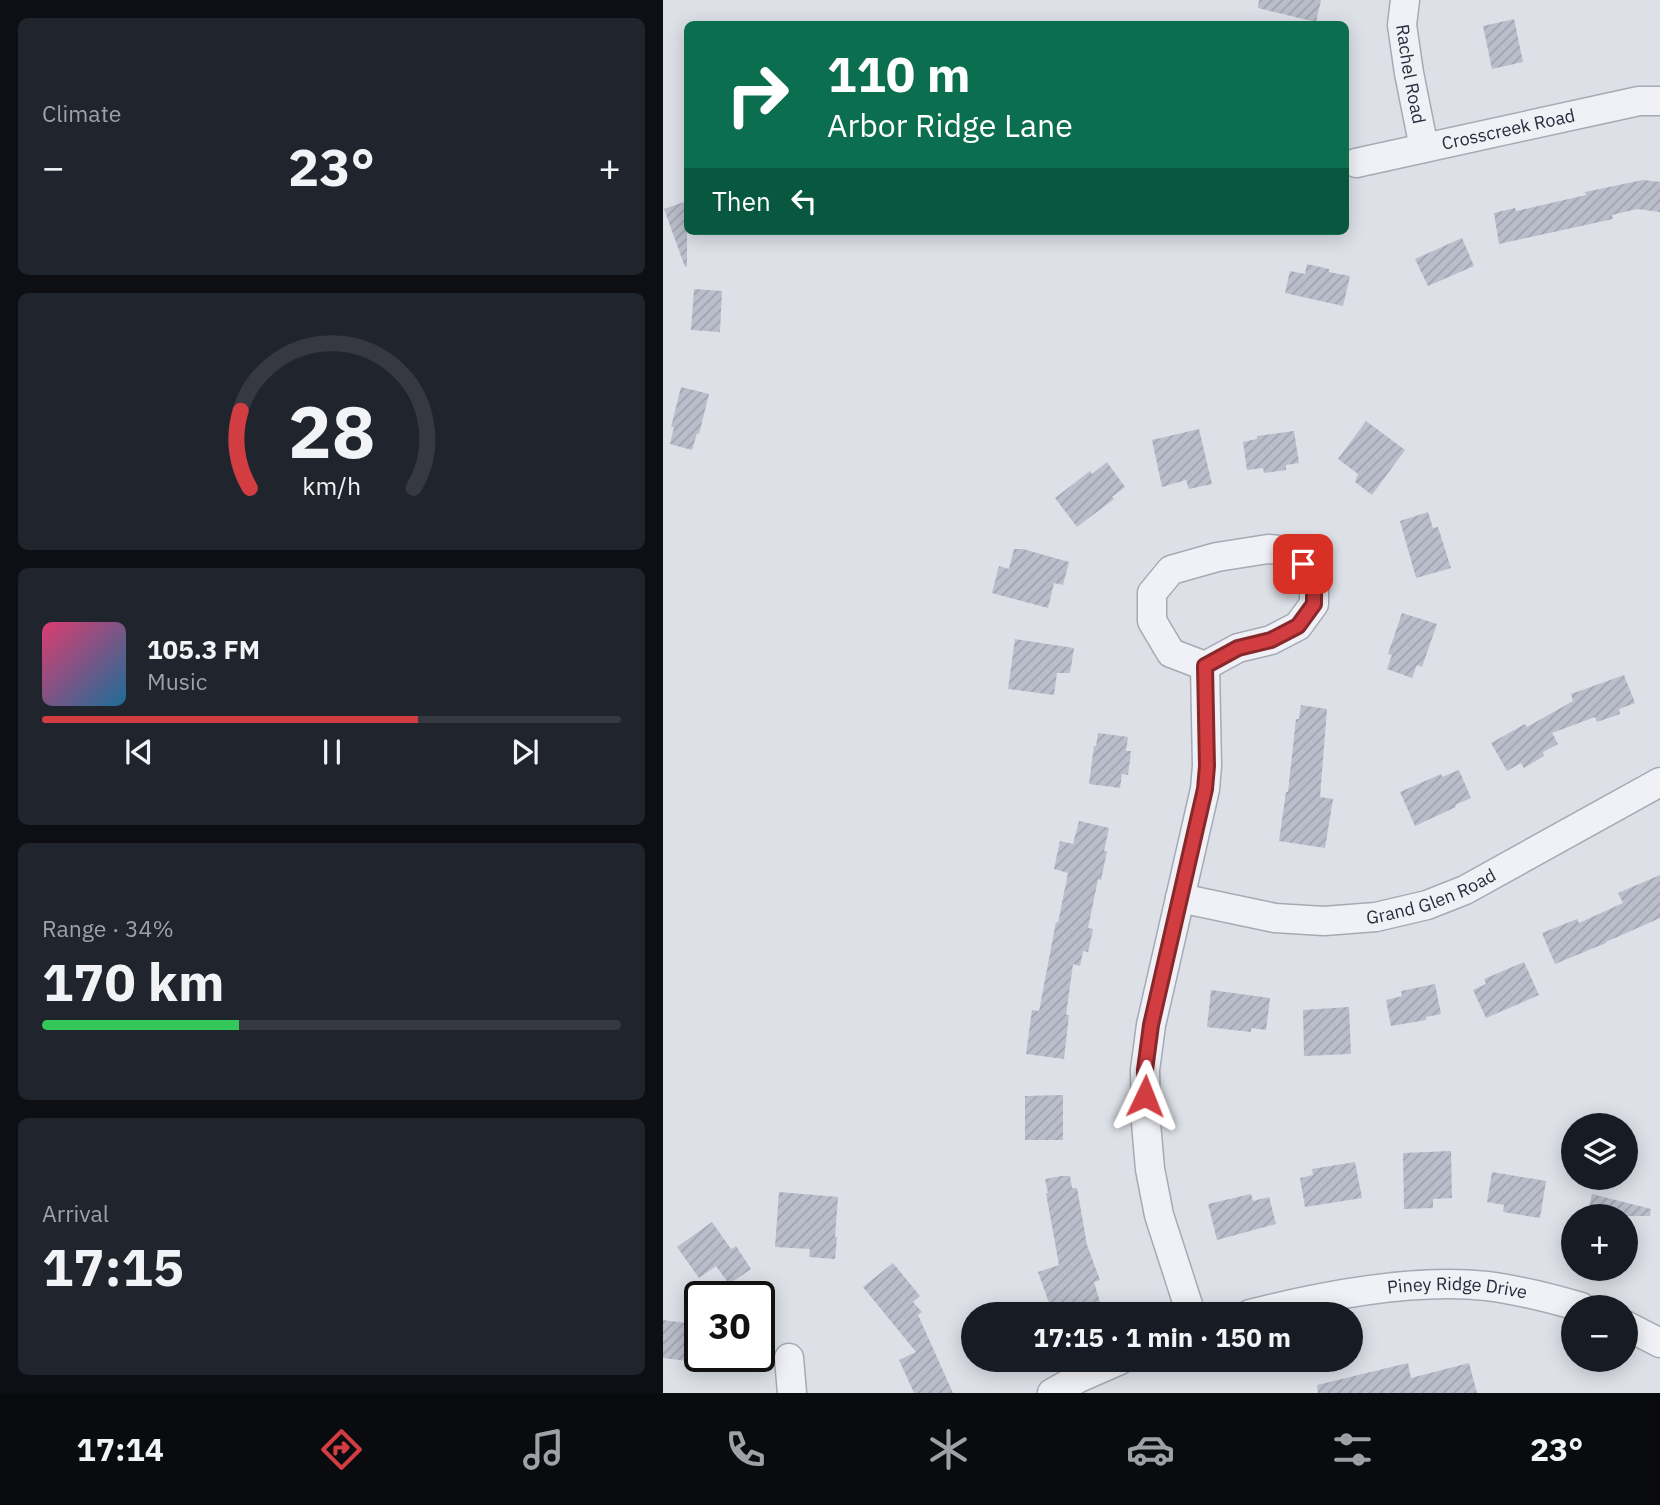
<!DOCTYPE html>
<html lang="en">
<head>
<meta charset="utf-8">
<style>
	body { margin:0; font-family:"IBM Plex Sans",sans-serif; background:#20242c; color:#f1f3f6; height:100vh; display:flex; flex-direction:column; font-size:26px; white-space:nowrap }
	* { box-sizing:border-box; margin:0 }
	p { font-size:23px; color:#9ea1a6 }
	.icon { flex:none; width:38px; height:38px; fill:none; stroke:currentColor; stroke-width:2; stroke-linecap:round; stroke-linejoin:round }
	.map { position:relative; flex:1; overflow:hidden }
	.side { display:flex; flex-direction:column; gap:18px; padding:18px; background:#0d0f14; width:663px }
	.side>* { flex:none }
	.top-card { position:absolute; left:21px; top:21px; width:665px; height:214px; border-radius:10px; box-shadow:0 4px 18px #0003; background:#0b6e4f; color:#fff; overflow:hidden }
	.controls { position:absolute; left:898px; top:1113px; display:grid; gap:14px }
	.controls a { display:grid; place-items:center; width:77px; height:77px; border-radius:50%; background:#171b24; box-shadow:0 4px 18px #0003; font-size:35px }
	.speed { position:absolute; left:21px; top:1281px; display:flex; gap:14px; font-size:35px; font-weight:700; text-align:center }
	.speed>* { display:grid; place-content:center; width:91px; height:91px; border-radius:50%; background:#171b24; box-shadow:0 4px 18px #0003; line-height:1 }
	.speed .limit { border:4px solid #111; border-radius:10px; background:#fff; color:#111 }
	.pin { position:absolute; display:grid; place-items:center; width:60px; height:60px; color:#fff; margin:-30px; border-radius:14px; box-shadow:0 4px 10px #0006 }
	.me { position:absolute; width:77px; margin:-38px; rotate:2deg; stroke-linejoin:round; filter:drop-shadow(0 0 5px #0008) }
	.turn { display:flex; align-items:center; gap:24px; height:147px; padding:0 28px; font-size:32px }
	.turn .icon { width:91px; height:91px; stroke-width:2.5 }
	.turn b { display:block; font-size:49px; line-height:60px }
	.then { display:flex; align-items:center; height:66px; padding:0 28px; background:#0003; gap:14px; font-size:26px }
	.big { font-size:52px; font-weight:800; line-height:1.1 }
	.side .widget { flex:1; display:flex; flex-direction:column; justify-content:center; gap:10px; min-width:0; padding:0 24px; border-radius:10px; background:#20242c }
	.side .dial { align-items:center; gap:0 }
	.dial svg { height:182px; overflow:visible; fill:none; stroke:#363941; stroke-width:7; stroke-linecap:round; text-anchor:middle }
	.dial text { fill:#f1f3f6; stroke:none }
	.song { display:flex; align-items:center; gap:21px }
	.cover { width:84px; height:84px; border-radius:10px; background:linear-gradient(135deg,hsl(340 70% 55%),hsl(200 70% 35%)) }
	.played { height:7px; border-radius:4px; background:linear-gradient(90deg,#d13d40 65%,#363941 65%) }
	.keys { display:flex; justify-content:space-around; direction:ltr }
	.heat { display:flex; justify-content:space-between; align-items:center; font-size:38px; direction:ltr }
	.charge { height:10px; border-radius:5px; background:linear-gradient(90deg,#34c759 34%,#363941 0) }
	.trip { position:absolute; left:298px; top:1302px; width:402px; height:70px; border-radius:35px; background:#171b24; box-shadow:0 4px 18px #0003; font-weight:800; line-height:70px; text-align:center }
	.menu { display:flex; height:112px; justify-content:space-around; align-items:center; background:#090b0e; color:#9ea1a6 }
	.menu .icon { width:49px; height:49px }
	.menu .current { color:#d13d40 }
	.menu b { font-size:32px; color:#f1f3f6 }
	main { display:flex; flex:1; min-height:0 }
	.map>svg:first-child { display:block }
</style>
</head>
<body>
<main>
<section class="side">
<div class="widget"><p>Climate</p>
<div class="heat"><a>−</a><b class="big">23°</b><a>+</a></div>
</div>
<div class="widget dial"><svg viewBox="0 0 100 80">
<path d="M14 69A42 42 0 1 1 86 69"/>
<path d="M14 69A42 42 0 0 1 10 35" stroke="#d13d40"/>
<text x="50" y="56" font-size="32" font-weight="700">28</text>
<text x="50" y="72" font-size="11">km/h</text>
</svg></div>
<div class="widget">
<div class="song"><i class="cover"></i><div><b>105.3 FM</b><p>Music</p></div></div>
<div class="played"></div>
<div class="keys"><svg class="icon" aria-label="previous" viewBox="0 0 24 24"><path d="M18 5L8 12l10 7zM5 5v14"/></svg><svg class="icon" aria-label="pause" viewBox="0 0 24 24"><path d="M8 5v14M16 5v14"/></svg><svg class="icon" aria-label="next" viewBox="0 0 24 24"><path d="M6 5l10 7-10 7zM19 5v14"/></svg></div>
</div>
<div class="widget"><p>Range · 34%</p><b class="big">170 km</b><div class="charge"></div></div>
<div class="widget"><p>Arrival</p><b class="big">17:15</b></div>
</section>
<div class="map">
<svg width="997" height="1393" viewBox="0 0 997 1393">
	<defs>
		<pattern id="building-hatch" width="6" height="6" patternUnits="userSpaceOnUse" patternTransform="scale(1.75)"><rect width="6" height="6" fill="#babeca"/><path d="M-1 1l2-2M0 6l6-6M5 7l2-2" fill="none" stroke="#a0a3af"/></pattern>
	</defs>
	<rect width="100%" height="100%" fill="#dde0e7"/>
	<g fill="url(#building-hatch)">
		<path d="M 596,0 L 658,0 L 653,22 L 595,8 Z"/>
		<path d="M 851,19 L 860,62 L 829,69 L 820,26 Z"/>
		<path d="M 980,180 L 997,182 L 997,212 L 974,209 L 949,215 L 950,219 L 836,244 L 831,213 L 852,208 L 853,211 L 923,195 L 922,192 Z"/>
		<path d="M 24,201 L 24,266 L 22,267 L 1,209 Z"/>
		<path d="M 799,238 L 811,266 L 765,286 L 752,259 Z"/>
		<path d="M 644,264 L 666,269 L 666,272 L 687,276 L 680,306 L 622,293 L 627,271 L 642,274 Z"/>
		<path d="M 31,289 L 59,291 L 57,332 L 28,330 Z"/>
		<path d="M 18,387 L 46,394 L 36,434 L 34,433 L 29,450 L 7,444 L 11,427 L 8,427 Z"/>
		<path d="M 703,421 L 742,450 L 709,495 L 692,482 L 695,474 L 675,459 Z"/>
		<path d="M 536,429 L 549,484 L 526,489 L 523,480 L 499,487 L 489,440 Z"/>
		<path d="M 631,431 L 636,463 L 623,465 L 623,470 L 601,473 L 600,468 L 584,470 L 580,442 L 594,439 L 594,436 Z"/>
		<path d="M 444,462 L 462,487 L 449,497 L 451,499 L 414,527 L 392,498 L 427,471 L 429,474 Z"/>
		<path d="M 765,512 L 770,528 L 775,527 L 788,568 L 753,578 L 737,521 Z"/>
		<path d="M 351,549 L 360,549 L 406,562 L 400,585 L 391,583 L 385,608 L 329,593 L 336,566 L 346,569 Z"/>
		<path d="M 739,613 L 774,624 L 759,667 L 754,665 L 749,678 L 724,669 L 729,655 L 725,654 Z"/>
		<path d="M 352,639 L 411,648 L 407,673 L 394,673 L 391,695 L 345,689 Z"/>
		<path d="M 961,675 L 972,703 L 956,709 L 957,714 L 934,722 L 932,717 L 889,733 L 895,744 L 880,752 L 881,756 L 861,768 L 858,763 L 844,771 L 828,743 L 862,724 L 864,727 L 910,701 L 908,694 Z"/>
		<path d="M 638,705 L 664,709 L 657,797 L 670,799 L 662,848 L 616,841 L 623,792 L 625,792 L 633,719 L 636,719 Z"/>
		<path d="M 435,733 L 465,737 L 463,751 L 468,751 L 465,775 L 459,774 L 457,788 L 426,784 L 431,746 L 433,746 Z"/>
		<path d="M 796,770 L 808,798 L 792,805 L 793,807 L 752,826 L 737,792 L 778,774 L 779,777 Z"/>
		<path d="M 416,821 L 446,828 L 441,851 L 444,851 L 438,880 L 435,879 L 425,928 L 430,929 L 425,952 L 420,951 L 417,966 L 410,964 L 403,1015 L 406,1015 L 401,1059 L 363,1054 L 369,1010 L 376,1011 L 393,922 L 395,923 L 405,873 L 391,869 L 397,841 L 410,844 Z"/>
		<path d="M 997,875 L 997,918 L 943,942 L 943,943 L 892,964 L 879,933 L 914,919 L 916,923 L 960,903 L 955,893 Z"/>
		<path d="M 861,962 L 876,995 L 823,1018 L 810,990 L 823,984 L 821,979 Z"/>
		<path d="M 772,984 L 778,1014 L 763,1017 L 763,1020 L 728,1026 L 723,1000 L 739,996 L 738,991 Z"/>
		<path d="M 548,990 L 607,998 L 603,1030 L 588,1028 L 588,1032 L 544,1027 Z"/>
		<path d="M 686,1007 L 688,1054 L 641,1056 L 640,1010 Z"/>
		<path d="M 400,1095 L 400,1140 L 362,1140 L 362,1096 Z"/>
		<path d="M 788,1151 L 789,1198 L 770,1199 L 770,1208 L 741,1209 L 740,1153 Z"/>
		<path d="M 692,1162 L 699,1198 L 642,1207 L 637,1178 L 650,1175 L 649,1169 Z"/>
		<path d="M 829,1172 L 883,1181 L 877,1218 L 840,1212 L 841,1205 L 824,1202 Z"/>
		<path d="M 398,1176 L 407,1176 L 409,1188 L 414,1188 L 424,1245 L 437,1280 L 431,1282 L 437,1302 L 402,1314 L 390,1314 L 375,1272 L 396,1265 L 383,1193 L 385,1193 L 382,1179 Z"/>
		<path d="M 116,1192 L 175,1197 L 172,1237 L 174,1237 L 172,1259 L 146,1257 L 147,1249 L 112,1247 Z"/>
		<path d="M 588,1194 L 590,1201 L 606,1197 L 613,1224 L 554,1240 L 545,1204 Z"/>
		<path d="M 929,1194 L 988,1209 L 987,1216 L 924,1216 Z"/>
		<path d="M 49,1222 L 68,1249 L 73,1246 L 88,1269 L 66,1284 L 53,1266 L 36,1278 L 14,1247 Z"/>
		<path d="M 230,1263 L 257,1296 L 250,1302 L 259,1312 L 255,1315 L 290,1393 L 251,1393 L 236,1360 L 253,1352 L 200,1287 Z"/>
		<path d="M 0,1320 L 31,1324 L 26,1361 L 0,1358 Z"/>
		<path d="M 745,1363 L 748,1378 L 806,1363 L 814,1393 L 655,1393 L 654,1385 Z"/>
	</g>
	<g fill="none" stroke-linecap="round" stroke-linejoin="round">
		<g stroke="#a6aab4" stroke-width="31">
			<g id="street">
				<path id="s1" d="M 742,0 L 739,25 L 746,73 L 761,148"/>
				<path id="s2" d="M 693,163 L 976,101 L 997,101"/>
				<path d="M 605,549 L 628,551 L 651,577 L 651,604 L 635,626 L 608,640 L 575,648 L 542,666 L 508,653 L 489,621 L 489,593 L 508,570 L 554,557 Z"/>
				<path id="s3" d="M 517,898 L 612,918 L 661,921 L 713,917 L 764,905 L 802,890 L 997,782"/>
				<path d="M 528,1314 L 496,1215 L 487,1169 L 483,1123 L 482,1070 L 488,1025 L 542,789 L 544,766 L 542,666"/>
				<path id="s4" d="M 587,1314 C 658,1296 751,1278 824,1286 C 856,1290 887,1298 918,1307"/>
				<path d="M 962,1325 L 997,1343"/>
				<path d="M 126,1358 L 129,1393"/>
				<path d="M 389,1393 L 416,1378 L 457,1360"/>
			</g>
		</g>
		<use href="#street" stroke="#f0f1f6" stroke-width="28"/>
	</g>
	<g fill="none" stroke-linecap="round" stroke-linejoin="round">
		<g stroke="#88282a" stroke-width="18">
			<path id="route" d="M 482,1096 L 482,1070 L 488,1025 L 542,789 L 544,766 L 542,666 L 575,648 L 608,640 L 635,626 L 651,604 L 651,577 L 640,564"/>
		</g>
		<use href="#route" stroke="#d13d40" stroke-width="12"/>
	</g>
	<g text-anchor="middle" stroke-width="5" stroke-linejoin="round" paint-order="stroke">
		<g font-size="18" fill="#262c3e" stroke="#eceff5">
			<text dy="6" stroke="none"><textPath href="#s1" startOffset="75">Rachel Road</textPath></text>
			<text dy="6" stroke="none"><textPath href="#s2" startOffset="156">Crosscreek Road</textPath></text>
			<text dy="6" stroke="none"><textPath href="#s3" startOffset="257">Grand Glen Road</textPath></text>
			<text dy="6" stroke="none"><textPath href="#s4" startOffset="210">Piney Ridge Drive</textPath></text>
		</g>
	</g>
</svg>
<div class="controls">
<a><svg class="icon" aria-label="layers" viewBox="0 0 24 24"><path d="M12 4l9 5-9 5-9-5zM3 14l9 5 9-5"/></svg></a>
<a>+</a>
<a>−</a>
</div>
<div class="speed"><div class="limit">30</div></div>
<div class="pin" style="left:640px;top:564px;background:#d93025"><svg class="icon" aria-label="arrive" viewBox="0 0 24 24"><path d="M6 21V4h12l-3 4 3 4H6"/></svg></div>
<svg class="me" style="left:482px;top:1096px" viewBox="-20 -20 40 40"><path d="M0-17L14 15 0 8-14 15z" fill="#d13d40" stroke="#fff" stroke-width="4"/></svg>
<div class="trip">17:15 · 1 min · 150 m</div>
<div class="top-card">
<div class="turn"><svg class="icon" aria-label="right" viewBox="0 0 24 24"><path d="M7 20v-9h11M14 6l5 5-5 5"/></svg><div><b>110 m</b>Arbor Ridge Lane</div></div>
<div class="then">Then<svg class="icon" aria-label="left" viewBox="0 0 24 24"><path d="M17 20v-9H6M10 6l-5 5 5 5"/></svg></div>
</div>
</div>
</main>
<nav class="menu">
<b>17:14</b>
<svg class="icon current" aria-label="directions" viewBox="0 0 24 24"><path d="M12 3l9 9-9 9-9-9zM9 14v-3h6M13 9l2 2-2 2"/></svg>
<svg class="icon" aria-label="music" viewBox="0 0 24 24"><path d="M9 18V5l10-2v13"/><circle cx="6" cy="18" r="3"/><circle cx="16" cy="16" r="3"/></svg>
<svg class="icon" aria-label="phone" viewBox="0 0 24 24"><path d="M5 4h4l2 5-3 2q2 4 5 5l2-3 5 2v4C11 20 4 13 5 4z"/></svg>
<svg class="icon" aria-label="climate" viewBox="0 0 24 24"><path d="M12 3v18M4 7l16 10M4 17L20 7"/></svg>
<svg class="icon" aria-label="car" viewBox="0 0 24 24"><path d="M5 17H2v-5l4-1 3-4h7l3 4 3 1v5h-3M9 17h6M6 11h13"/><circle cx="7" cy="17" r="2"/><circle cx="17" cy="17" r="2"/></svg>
<svg class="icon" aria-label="filters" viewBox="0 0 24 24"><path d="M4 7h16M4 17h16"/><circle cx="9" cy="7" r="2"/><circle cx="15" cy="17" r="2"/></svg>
<b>23°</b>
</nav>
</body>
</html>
